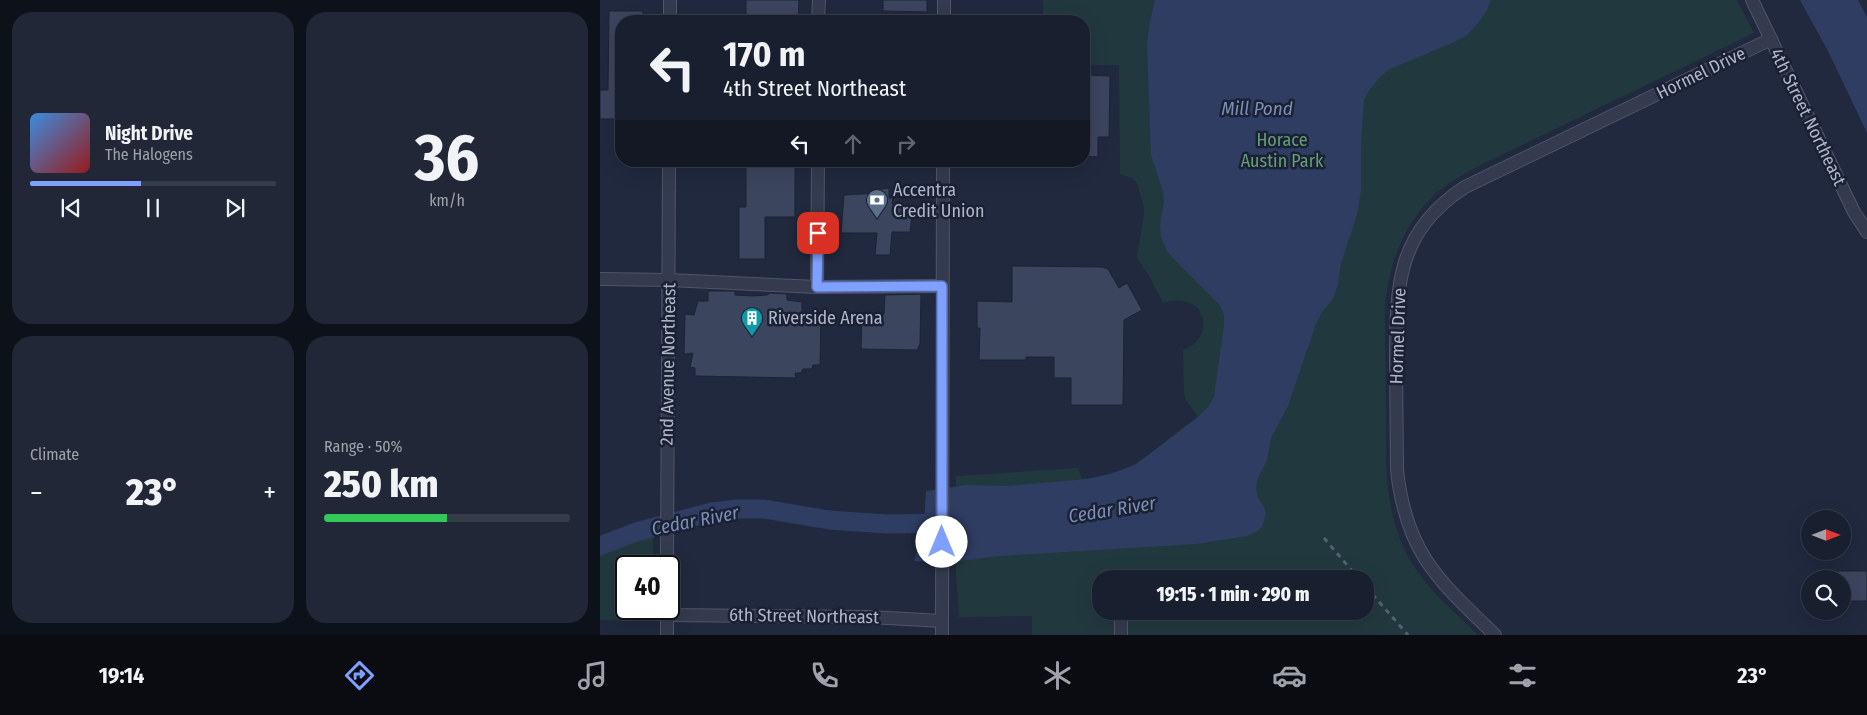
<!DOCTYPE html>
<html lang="en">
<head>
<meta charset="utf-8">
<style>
	body { margin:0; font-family:"Fira Sans Condensed",sans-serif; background:#212736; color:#f1f3f6; height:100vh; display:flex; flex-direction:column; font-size:19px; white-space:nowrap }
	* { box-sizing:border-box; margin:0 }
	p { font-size:16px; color:#9fa2aa }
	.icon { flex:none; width:28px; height:28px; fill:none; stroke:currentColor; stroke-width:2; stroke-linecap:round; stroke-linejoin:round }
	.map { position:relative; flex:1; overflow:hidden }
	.panel { display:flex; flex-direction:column; gap:12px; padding:12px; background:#0d1119; width:600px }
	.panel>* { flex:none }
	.top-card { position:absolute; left:15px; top:15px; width:475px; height:152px; border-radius:20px; box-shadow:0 5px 20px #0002,0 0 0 1px #363d4a; background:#181f2e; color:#f1f3f6; overflow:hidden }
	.needle { width:32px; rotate:90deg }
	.buttons { position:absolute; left:1201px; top:510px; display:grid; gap:10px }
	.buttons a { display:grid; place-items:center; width:50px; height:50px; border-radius:50%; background:#181f2e; box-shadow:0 5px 20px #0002,0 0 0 1px #363d4a; font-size:25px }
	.speed { position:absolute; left:15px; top:555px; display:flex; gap:10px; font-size:25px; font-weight:700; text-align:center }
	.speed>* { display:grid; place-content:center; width:65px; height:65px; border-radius:50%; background:#181f2e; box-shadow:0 5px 20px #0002,0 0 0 1px #363d4a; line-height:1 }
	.speed .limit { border:2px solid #111; border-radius:8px; background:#fff; color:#111 }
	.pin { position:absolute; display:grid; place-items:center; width:42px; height:42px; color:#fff; margin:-21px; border-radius:10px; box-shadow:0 2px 8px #0006 }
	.me { position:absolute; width:55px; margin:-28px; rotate:0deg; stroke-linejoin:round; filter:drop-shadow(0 0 4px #0008) }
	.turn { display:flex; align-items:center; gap:18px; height:105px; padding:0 25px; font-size:22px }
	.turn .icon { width:65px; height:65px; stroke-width:2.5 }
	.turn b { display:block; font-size:35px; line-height:42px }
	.lanes { display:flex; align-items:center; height:48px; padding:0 25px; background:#0003; justify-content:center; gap:25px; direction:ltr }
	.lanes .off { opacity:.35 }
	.big { font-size:38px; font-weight:800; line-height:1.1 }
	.panel .tile { flex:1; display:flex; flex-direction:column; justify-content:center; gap:8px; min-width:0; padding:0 18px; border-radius:20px; background:#212736 }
	.panel .dial { align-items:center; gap:0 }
	.dial b { font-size:65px; line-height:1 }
	.song { display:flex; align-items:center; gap:15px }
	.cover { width:60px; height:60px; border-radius:8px; background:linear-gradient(135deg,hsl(210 70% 55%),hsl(0 70% 35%)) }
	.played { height:5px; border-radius:2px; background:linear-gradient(90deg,#7fa0ff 45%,#363d4a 45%) }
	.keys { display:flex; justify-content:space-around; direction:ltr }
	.heat { display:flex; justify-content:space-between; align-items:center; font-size:28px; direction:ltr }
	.charge { height:8px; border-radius:4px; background:linear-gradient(90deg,#34c759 50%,#363d4a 0) }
	.panel .tiles { flex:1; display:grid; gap:12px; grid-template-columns:repeat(2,1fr) }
	.trip { position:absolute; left:492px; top:570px; width:282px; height:50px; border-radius:20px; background:#181f2e; box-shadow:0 5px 20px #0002,0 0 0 1px #363d4a; font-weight:800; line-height:50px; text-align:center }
	.dock { display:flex; height:80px; justify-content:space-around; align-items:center; background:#0a0c12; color:#9fa2aa }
	.dock .icon { width:35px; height:35px }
	.dock .selected { color:#7fa0ff }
	.dock b { font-size:22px; color:#f1f3f6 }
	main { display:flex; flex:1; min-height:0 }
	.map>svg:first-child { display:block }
</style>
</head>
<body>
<main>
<section class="panel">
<div class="tiles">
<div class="tile">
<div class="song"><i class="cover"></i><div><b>Night Drive</b><p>The Halogens</p></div></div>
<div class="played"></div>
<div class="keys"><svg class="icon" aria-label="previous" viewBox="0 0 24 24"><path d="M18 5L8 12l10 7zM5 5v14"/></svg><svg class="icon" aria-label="pause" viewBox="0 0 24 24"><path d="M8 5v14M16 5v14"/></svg><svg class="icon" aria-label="next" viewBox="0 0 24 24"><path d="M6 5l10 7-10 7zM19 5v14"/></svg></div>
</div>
<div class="tile dial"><b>36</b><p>km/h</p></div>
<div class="tile"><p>Climate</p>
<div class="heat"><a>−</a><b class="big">23°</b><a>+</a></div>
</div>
<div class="tile"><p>Range · 50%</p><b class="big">250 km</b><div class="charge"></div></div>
</div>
</section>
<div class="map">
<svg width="1267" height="635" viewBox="0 0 1267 635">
	<rect width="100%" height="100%" fill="#20293e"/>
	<g fill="#22383f" fill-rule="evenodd">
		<path d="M 443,0 L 1137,0 L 1154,33 L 887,162 C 867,172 846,183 830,199 C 802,228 788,268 785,307 C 785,342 786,376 786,410 C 786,465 783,516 813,565 C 830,592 856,613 878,635 L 432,635 L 432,616 L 359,617 L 356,573 L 356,476 L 478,468 L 482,479 C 537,476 556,445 598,417 L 586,400 L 584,393 L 583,350 C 618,338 606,289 563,303 L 548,274 L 538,260 L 537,255 L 544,216 L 544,208 L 537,183 L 532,178 L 520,174 L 519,65 L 484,65 L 484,21 L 443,21 ZM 501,579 L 766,579 L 766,611 L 501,611 Z"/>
		<path d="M 53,527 L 53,566 L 26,566 L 26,609 L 52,609 L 52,621 L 0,620 L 0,546 L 36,532 Z"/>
	</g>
	<g fill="#2f3d63">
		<path d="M 555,0 L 891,0 L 886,12 L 878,23 L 867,35 L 852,43 L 790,69 L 779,78 L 768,92 L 764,100 L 761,146 L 761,190 L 757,215 L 741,263 L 738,284 L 733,299 L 722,312 L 716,324 L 688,406 L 671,438 L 667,460 L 657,480 L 656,489 L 658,498 L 663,505 L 666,513 L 662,527 L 656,532 L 647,536 L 596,544 L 399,556 L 354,562 L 326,562 L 314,561 L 324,525 L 326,491 L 366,485 L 407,486 L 487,479 L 510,474 L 535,465 L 598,417 L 608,407 L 614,397 L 624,325 L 624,315 L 620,305 L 574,259 L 567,251 L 561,237 L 560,225 L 564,202 L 563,192 L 551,155 L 548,72 L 547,43 L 550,22 Z"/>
		<path d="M 1200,0 L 1258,0 L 1267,17 L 1267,133 L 1229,53 Z"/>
	</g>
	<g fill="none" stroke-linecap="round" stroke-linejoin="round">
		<path stroke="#2f3d63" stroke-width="19" d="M 0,546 L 36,532 L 112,512 L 137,509 L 164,509 L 229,520 L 287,524 L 350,523"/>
	</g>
	<g fill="#3c455e" stroke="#1c2335">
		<path d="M 146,0 L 199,0 L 198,21 L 146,21 Z"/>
		<path d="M 283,0 L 327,0 L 327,12 L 283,11 Z"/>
		<path d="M 9,11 L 43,11 L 43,21 L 21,21 L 21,119 L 0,119 L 0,90 L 8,90 Z"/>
		<path d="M 484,75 L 510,76 L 509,137 L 498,137 L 498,157 L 484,156 Z"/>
		<path d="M 146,161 L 195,161 L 195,217 L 165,217 L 165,259 L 139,259 L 139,207 L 146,207 Z"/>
		<path d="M 289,188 L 289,198 L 293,198 L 292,204 L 313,206 L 310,232 L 292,232 L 290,255 L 275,255 L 277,233 L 241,233 L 244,195 L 279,193 L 280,189 Z"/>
		<path d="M 412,266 L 502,267 L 508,269 L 519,288 L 527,283 L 542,310 L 524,320 L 523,405 L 471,405 L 471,378 L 454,378 L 454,357 L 426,357 L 426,360 L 379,360 L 380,328 L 377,328 L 377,301 L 412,302 Z"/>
		<path d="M 108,291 L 135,291 L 135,295 L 153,296 L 167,295 L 170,293 L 187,294 L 187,300 L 202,302 L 202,314 L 210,314 L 210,321 L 221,317 L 220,365 L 213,365 L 212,369 L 203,369 L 201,373 L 195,373 L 196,378 L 95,376 L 95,368 L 90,367 L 93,353 L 84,354 L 85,314 L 94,315 L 98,301 L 108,301 Z"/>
		<path d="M 321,294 L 320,344 L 317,350 L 261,349 L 262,314 L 284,314 L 285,295 Z"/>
		<path d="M 1238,571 L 1267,571 L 1267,601 L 1242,601 L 1242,579 L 1238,579 Z"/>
	</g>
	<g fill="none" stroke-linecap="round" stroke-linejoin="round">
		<g stroke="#505669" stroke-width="14">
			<g id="minor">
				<path d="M 1152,0 L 1254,212 L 1267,232"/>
				<path d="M 70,21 L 70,0"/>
				<path d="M 218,21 L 219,0"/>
				<path d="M 344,21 L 344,0"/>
				<path d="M 0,279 L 69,280 L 217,287 L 342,286"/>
				<path d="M 217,287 L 218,161"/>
				<path d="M 67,566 L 69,161"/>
				<path d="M 67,615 L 270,617 L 342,621"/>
				<path d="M 67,635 L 67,609"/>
				<path d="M 342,635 L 343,161"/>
				<path d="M 521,635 L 521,611"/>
				<path d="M 895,635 C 838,580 806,553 797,470 C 797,434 796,398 796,362 C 796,287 796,232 865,187 L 1171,39"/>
			</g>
		</g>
		<use href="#minor" stroke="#343b4e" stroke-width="12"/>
		<g stroke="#565f75" stroke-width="3" stroke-dasharray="5 5" stroke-linecap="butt">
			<path d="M 724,538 L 759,579"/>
			<path d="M 766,587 L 808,635"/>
		</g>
	</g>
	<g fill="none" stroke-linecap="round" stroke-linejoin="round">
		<g stroke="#5368a6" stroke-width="12">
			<path id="route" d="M 218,233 L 217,287 L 342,286 L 342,542"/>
		</g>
		<use href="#route" stroke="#7fa0ff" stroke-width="9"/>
	</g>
	<defs>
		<g id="bank-pin" transform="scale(1.125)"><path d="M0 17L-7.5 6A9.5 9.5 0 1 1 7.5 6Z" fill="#5c6f8a" stroke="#1a2133"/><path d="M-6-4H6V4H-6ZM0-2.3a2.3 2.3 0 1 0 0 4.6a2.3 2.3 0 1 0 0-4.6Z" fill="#fff"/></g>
		<g id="building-pin" transform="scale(1.125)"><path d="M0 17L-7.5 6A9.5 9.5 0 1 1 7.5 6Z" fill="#0f9aa8" stroke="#1a2133"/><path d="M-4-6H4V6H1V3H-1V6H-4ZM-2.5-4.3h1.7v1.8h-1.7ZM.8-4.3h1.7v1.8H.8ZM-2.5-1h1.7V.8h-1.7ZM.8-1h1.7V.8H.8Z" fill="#fff"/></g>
	</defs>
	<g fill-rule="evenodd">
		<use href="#bank-pin" x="277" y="200"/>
		<use href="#building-pin" x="152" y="318"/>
	</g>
	<g text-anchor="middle" stroke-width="5" stroke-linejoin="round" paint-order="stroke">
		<g font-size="18" fill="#b0b6c9" stroke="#1a2133">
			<text transform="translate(1101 73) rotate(-26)" y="6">Hormel Drive</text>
			<text transform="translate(1208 117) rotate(64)" y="6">4th Street Northeast</text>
			<text transform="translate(798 336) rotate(-88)" y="6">Hormel Drive</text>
			<text transform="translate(68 364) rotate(-89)" y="6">2nd Avenue Northeast</text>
			<text transform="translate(204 616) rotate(1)" y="6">6th Street Northeast</text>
		</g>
		<g font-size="18" fill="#649d79" stroke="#1a2133">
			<text x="682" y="146">Horace<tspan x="682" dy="21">Austin Park</tspan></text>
		</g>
		<g font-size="18" fill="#b0b6c9" stroke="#1a2133" text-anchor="start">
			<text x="293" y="196">Accentra<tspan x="293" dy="21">Credit Union</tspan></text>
			<text x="168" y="324">Riverside Arena</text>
		</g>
		<g font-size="19" font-style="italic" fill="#7c8eb8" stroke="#1a2133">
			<text x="657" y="115">Mill Pond</text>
			<text transform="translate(512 509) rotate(-9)" y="7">Cedar River</text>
			<text transform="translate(95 520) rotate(-11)" y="7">Cedar River</text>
		</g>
	</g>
</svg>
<div class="buttons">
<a><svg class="needle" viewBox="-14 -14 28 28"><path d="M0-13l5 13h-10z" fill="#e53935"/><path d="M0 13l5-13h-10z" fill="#9fa2aa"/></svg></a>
<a><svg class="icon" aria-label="search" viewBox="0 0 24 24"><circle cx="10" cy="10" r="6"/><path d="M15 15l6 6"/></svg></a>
</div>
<div class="speed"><div class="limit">40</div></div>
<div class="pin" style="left:218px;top:233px;background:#d93025"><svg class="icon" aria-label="arrive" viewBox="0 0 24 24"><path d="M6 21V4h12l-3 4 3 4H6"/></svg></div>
<svg class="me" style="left:342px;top:542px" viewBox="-20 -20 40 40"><circle r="19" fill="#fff"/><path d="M0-13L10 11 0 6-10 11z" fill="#7fa0ff"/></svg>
<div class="trip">19:15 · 1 min · 290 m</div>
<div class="top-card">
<div class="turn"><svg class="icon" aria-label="left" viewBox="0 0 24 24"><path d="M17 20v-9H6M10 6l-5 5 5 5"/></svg><div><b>170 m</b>4th Street Northeast</div></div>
<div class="lanes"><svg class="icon" aria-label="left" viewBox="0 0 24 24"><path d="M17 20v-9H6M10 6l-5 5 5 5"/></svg><svg class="icon off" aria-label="ahead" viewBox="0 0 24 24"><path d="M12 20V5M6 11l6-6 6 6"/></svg><svg class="icon off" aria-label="right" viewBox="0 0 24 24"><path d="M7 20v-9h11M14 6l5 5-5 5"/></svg></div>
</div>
</div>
</main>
<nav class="dock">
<b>19:14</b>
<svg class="icon selected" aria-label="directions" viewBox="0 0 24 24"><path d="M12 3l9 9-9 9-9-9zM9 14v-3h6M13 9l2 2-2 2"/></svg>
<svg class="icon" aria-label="music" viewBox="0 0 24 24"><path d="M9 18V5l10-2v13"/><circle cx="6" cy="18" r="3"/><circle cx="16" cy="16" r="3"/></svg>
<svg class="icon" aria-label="phone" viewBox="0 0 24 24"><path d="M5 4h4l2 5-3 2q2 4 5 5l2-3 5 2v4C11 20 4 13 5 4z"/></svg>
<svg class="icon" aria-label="climate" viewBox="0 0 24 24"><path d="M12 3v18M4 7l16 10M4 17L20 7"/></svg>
<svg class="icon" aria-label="car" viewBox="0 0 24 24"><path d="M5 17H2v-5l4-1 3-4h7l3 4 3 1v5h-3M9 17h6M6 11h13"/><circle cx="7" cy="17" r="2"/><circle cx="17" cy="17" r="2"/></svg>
<svg class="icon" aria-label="filters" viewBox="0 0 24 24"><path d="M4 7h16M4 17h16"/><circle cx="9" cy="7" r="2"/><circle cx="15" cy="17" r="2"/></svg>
<b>23°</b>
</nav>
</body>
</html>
